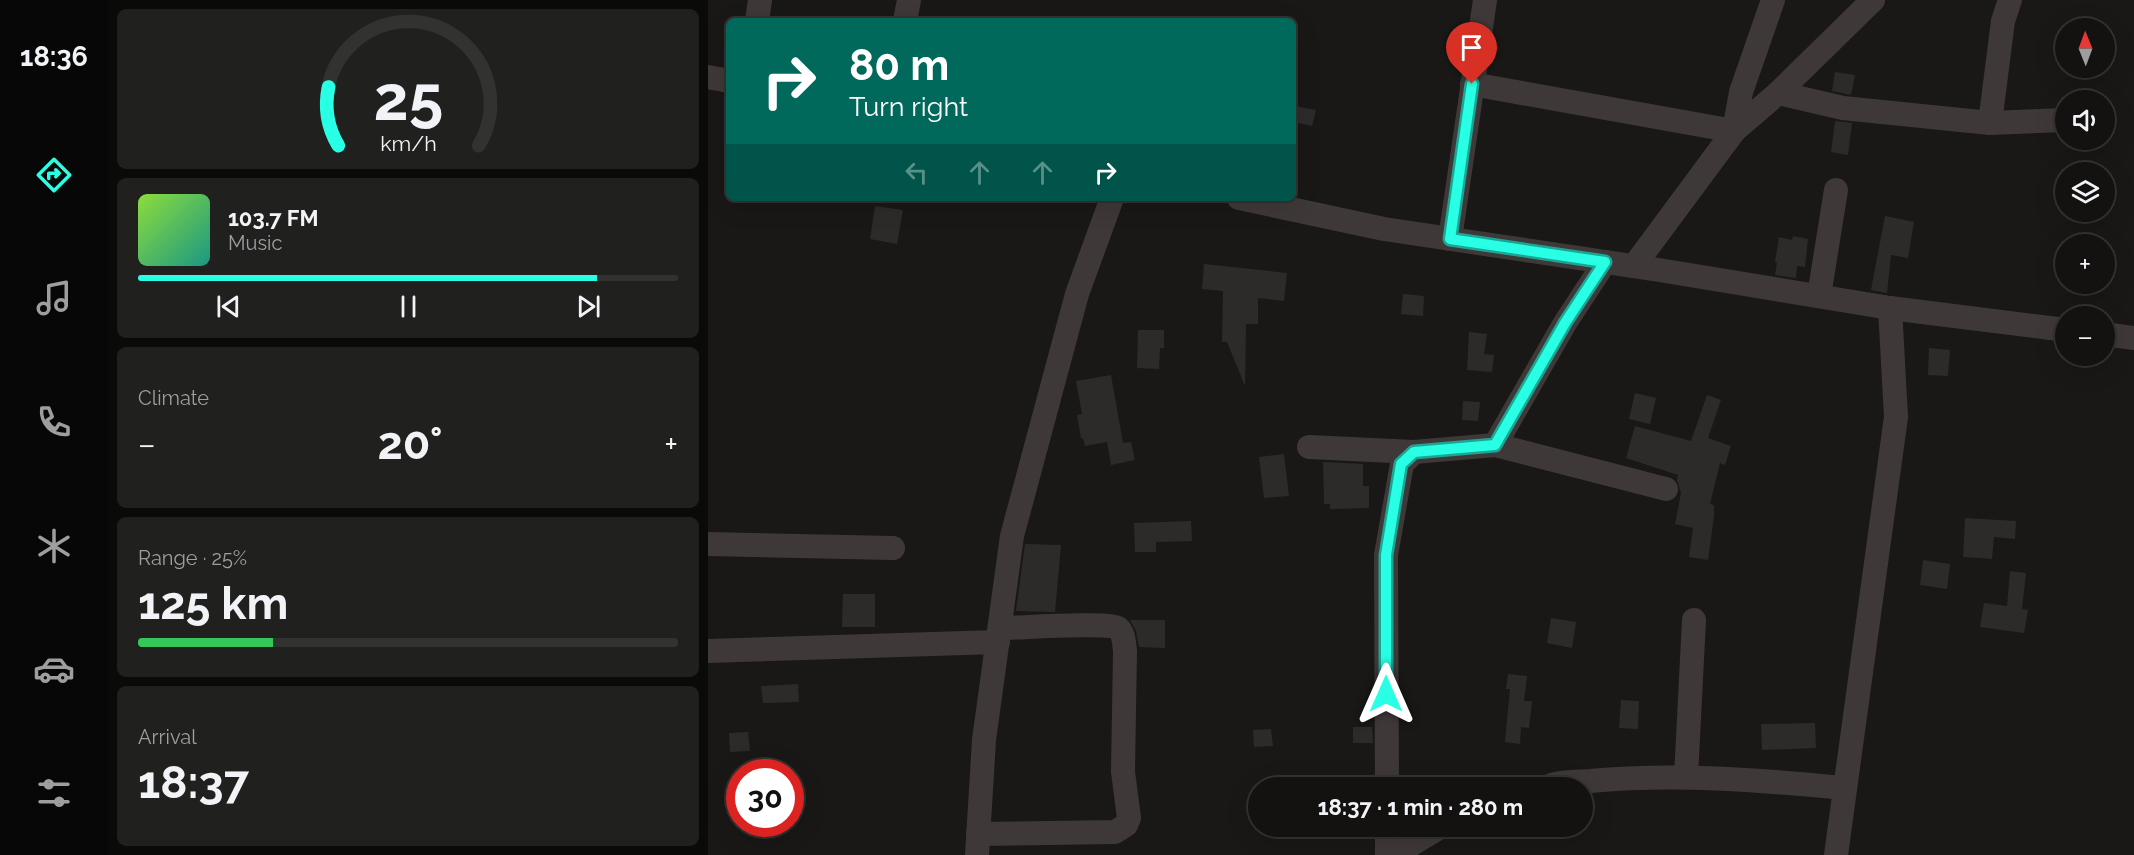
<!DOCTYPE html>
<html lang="en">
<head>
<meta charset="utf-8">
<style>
	body { margin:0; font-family:Raleway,sans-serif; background:#20201f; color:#f1f3f6; height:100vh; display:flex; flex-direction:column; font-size:22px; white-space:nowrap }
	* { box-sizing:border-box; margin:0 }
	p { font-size:20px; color:#9d9e9f }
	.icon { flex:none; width:33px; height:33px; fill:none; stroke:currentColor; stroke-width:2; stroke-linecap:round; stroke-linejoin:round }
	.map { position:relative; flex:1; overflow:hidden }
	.details { display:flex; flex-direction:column; gap:9px; padding:9px; background:#0a0a09; width:600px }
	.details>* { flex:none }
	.hud { position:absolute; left:18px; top:18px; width:570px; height:183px; border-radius:9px; box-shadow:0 6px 24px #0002,0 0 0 2px #323231; background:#00695c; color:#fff; overflow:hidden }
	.needle { width:39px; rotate:359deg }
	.fabs { position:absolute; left:1347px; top:18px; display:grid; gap:12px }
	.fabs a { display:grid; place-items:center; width:60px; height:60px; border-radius:50%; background:#131211; box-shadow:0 6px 24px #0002,0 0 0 2px #323231; font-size:30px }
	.speed { position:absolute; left:18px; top:759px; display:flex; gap:12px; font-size:30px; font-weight:700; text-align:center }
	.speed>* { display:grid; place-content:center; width:78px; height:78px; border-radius:50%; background:#131211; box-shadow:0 6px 24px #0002,0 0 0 2px #323231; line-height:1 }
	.speed .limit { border:9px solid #d22; background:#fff; color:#111 }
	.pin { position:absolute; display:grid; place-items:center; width:51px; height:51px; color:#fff; margin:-62px -26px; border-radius:50% 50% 50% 0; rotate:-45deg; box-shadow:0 0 6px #0007 }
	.pin .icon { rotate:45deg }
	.me { position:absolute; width:66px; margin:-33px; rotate:0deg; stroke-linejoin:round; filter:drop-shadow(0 0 4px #0008) }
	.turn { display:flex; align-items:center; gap:21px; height:126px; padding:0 24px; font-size:27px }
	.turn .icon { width:78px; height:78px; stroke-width:2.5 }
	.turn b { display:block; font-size:42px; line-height:51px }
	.lanes { display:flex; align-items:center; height:57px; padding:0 24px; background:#0003; justify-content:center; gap:30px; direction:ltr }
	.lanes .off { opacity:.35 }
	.big { font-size:45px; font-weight:700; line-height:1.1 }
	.details .card { flex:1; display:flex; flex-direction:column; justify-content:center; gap:9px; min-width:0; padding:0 21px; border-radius:9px; background:#20201f }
	.details .dial { align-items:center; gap:0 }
	.dial svg { height:156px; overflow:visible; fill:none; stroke:#323231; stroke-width:7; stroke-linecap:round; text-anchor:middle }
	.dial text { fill:#f1f3f6; stroke:none }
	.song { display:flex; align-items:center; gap:18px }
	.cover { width:72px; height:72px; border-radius:9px; background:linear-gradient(135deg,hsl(90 70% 55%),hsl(170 70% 35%)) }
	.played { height:6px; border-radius:3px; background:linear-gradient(90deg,#29ffe4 85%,#323231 85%) }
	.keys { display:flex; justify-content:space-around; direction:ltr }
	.heat { display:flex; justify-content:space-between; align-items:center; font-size:33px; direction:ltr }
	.charge { height:9px; border-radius:4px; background:linear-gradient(90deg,#34c759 25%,#323231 0) }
	.trip { position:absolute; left:540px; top:777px; width:345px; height:60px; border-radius:30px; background:#131211; box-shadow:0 6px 24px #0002,0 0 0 2px #323231; font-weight:700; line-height:60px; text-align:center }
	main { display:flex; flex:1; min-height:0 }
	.menu { display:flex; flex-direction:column; width:108px; justify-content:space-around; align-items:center; background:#080707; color:#9d9e9f }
	.menu .icon { width:42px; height:42px }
	.menu .on { color:#29ffe4 }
	.menu b { font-size:27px; color:#f1f3f6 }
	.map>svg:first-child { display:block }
</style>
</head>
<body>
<main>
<nav class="menu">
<b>18:36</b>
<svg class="icon on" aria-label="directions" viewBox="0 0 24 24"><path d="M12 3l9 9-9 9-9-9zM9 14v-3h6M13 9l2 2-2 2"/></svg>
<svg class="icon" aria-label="music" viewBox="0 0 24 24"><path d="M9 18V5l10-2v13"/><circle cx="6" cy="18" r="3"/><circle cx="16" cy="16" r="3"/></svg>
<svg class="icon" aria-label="phone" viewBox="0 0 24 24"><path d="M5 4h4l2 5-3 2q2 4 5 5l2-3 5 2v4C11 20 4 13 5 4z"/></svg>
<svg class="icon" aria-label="climate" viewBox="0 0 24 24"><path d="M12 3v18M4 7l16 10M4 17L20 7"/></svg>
<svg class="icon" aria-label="car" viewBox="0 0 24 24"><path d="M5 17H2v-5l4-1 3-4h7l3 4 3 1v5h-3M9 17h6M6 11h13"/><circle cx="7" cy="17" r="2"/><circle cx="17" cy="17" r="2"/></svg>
<svg class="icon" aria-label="filters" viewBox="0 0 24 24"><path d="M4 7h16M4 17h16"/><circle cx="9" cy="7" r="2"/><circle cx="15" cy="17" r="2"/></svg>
</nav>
<section class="details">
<div class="card dial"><svg viewBox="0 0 100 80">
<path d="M14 69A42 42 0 1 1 86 69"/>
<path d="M14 69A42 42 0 0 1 9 39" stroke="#29ffe4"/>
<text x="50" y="56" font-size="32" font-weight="700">25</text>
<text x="50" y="72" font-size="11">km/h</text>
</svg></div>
<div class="card">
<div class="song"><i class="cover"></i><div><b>103.7 FM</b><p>Music</p></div></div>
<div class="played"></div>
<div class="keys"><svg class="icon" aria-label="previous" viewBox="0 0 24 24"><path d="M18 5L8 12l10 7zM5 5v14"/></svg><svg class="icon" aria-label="pause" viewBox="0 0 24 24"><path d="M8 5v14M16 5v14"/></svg><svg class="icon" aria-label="next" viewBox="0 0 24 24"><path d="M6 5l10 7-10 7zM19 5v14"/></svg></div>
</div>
<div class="card"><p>Climate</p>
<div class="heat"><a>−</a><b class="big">20°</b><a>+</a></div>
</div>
<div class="card"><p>Range · 25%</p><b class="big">125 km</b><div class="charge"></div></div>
<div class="card"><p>Arrival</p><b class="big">18:37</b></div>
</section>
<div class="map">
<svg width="1426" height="855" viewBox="0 0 1426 855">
	<rect width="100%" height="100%" fill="#191817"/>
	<g fill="#2d2b2a">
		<path d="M 1127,72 L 1147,75 L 1143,95 L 1124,91 Z"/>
		<path d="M 587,106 L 608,110 L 604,126 L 585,122 Z"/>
		<path d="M 1127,121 L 1144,123 L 1140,155 L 1123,152 Z"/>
		<path d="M 167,206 L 195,210 L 189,244 L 162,239 Z"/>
		<path d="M 1177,216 L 1206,222 L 1200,258 L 1183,255 L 1179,293 L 1163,290 Z"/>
		<path d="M 1085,236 L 1100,239 L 1097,267 L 1089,266 L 1088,278 L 1067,275 L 1069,263 L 1067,262 L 1071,237 L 1084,240 Z"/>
		<path d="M 496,264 L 579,273 L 576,301 L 550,298 L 550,324 L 538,324 L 537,386 L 519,342 L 514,342 L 515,291 L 494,289 Z"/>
		<path d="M 695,294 L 716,296 L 715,316 L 693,314 Z"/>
		<path d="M 430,330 L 456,330 L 456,348 L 452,348 L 451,369 L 429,368 Z"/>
		<path d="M 761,332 L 779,334 L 776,354 L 786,355 L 784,372 L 759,370 Z"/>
		<path d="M 1221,348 L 1242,350 L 1240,376 L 1220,375 Z"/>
		<path d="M 403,375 L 415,443 L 423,442 L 427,460 L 403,465 L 399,442 L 377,446 L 375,438 L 373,438 L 369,415 L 374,414 L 368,381 Z"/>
		<path d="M 927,393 L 948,398 L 942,424 L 921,419 Z"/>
		<path d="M 999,395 L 1013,400 L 1000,438 L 1023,446 L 1017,465 L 1012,463 L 1002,504 L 1006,505 L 1006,516 L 1000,560 L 981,557 L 985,528 L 967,524 L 973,493 L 969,480 L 970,475 L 918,458 L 927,426 L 983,441 Z"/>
		<path d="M 755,401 L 772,402 L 770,421 L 754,420 Z"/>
		<path d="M 576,454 L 581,496 L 556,498 L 551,457 Z"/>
		<path d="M 615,462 L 655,464 L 655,486 L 661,486 L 661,508 L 622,509 L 622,504 L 616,504 Z"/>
		<path d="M 1257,518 L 1308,521 L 1307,539 L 1286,537 L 1284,559 L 1255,557 Z"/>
		<path d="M 483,521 L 484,541 L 448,542 L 448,552 L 427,552 L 426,523 Z"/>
		<path d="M 317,544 L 353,545 L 347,612 L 308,611 Z"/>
		<path d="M 1215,560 L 1242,564 L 1239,589 L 1212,585 Z"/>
		<path d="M 1302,571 L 1318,573 L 1314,609 L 1320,610 L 1316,633 L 1272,627 L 1276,603 L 1299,606 Z"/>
		<path d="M 135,594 L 167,594 L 167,627 L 134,627 Z"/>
		<path d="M 843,618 L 868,622 L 864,648 L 839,643 Z"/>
		<path d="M 422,620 L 457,620 L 457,648 L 431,647 L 428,631 Z"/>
		<path d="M 800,674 L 819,676 L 816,701 L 824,701 L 821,728 L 813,727 L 812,744 L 797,742 L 802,689 L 798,689 Z"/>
		<path d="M 90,684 L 91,702 L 55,703 L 53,686 Z"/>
		<path d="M 913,700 L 931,701 L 930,729 L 911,728 Z"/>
		<path d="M 1107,723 L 1108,748 L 1054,750 L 1053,724 Z"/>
		<path d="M 645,727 L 664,727 L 665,743 L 645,743 Z"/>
		<path d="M 563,729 L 565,746 L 546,747 L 545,730 Z"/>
		<path d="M 40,732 L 42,751 L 22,752 L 21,733 Z"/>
	</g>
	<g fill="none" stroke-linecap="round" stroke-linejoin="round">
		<g stroke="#3f3838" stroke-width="24">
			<path d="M 49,21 L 52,0"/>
			<path d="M 197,21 L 201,0"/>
			<path d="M 0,77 L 21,81"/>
			<path d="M 764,84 L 1026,131 L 1070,93 L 1165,0"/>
			<path d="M 1070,93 L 1135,108 L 1282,123 L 1358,120"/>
			<path d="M 1282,123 L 1295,21 L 1302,0"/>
			<path d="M 531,198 L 676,229 L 951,270 L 1182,308 L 1358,330"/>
			<path d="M 742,239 L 777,0"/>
			<path d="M 926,266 L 1026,131 L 1033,92 L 1065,0"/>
			<path d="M 1111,296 L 1128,190"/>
			<path d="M 1396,334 L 1426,338"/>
			<path d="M 787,445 L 857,323 L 897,262"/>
			<path d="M 601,447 L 706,452"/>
			<path d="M 0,544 L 185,548"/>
			<path d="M 0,651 L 290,642"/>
			<path d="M 978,777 L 986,620"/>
			<path d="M 679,788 L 678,555 L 694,464 L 706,452 L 787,445 L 958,489"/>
			<path d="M 837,788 C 849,781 868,782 882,781 C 967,773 1052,780 1136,788"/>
			<path d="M 679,826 L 679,855"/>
			<path d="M 270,834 L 407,832 L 418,825 L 421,818 L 415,772 L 417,651 C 416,644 416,633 410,628 C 403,622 309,628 292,628"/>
			<path d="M 269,855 L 276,740 L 304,536 L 369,294 L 404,198"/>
			<path d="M 686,855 L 734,826"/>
			<path d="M 1128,855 L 1188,417 L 1182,308"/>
		</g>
	</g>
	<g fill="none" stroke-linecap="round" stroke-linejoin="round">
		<g stroke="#1ba694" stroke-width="15">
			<path id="route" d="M 678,694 L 678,555 L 693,464 L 706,452 L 787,445 L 857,323 L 897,262 L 742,239 L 764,84"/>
		</g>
		<use href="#route" stroke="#29ffe4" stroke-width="10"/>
	</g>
</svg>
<div class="fabs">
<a><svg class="needle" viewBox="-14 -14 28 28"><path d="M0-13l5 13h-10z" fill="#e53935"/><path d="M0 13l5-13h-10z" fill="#9d9e9f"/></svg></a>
<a><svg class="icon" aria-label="sound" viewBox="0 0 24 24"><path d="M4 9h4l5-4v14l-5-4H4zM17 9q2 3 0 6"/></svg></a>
<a><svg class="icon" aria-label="layers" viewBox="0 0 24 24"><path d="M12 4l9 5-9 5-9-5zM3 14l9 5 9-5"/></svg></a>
<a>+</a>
<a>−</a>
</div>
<div class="speed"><div class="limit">30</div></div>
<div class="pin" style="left:764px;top:84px;background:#d93025"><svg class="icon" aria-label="arrive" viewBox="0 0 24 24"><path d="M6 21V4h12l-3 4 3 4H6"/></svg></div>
<svg class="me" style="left:678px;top:694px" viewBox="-20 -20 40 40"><path d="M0-17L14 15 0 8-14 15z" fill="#29ffe4" stroke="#fff" stroke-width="4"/></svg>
<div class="trip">18:37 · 1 min · 280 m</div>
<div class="hud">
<div class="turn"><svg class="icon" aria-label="right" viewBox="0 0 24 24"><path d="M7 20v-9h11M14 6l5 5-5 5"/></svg><div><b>80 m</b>Turn right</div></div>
<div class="lanes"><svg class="icon off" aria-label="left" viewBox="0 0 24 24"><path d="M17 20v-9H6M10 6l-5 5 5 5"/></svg><svg class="icon off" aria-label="ahead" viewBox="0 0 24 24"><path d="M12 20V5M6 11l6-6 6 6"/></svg><svg class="icon off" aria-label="ahead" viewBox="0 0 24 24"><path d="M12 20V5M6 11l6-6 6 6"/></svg><svg class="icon" aria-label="right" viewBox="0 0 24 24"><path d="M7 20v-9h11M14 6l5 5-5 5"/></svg></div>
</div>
</div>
</main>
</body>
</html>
